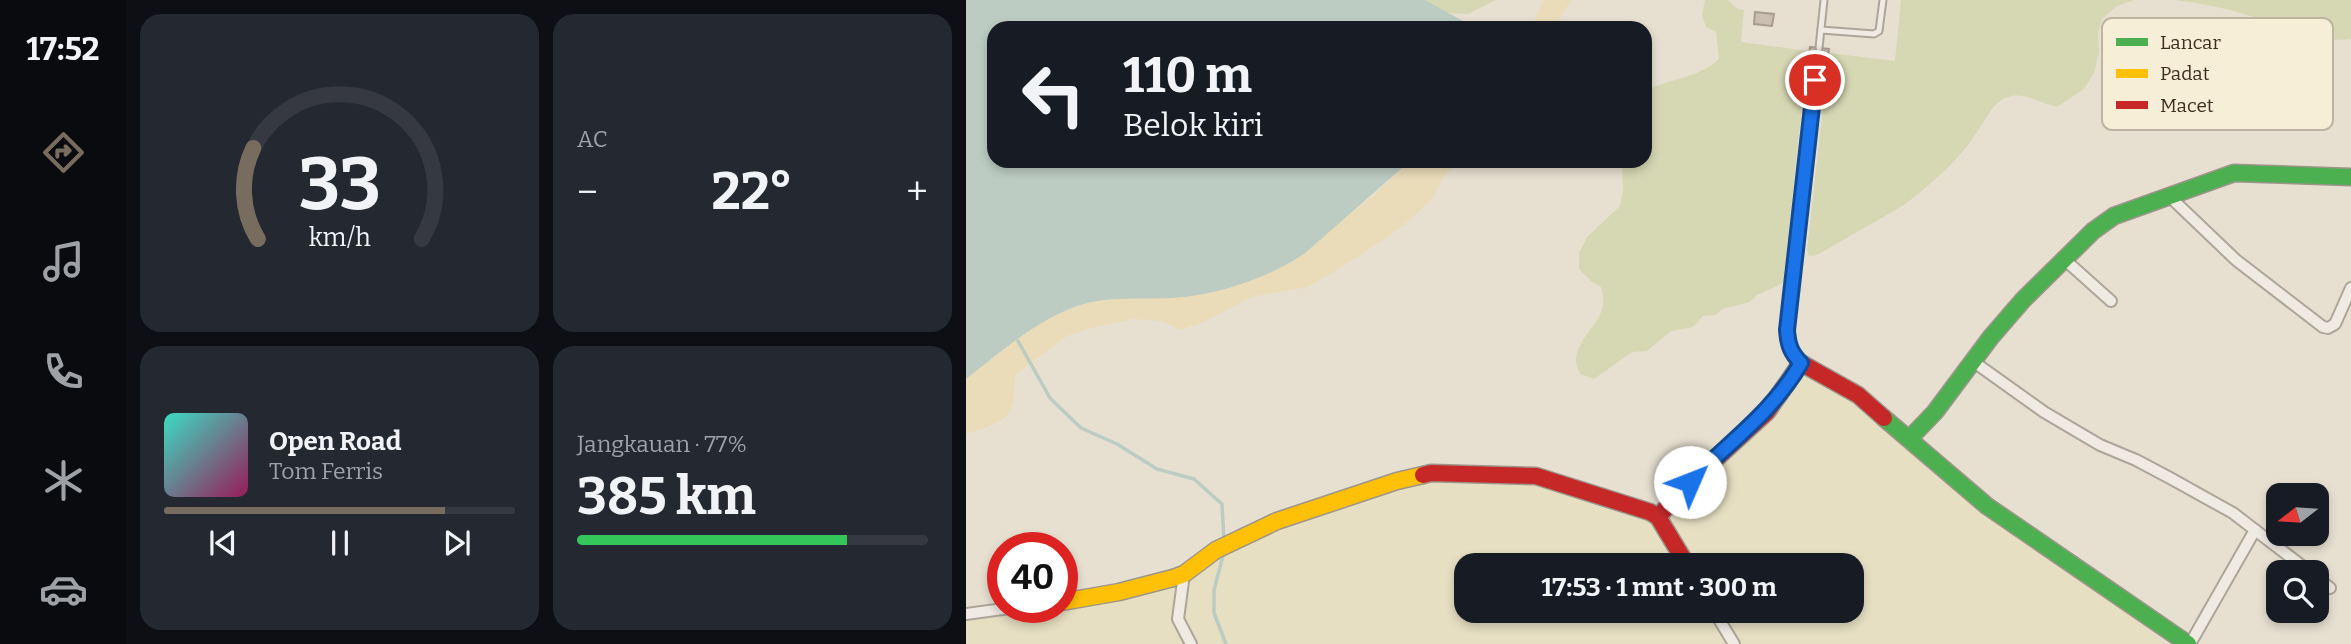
<!DOCTYPE html>
<html lang="id">
<head>
<meta charset="utf-8">
<style>
	body { margin:0; font-family:Bitter,serif; background:#242831; color:#f1f3f6; height:100vh; display:flex; flex-direction:column; font-size:26px; white-space:nowrap }
	* { box-sizing:border-box; margin:0 }
	p { font-size:23px; color:#9ea1a6 }
	.icon { flex:none; width:38px; height:38px; fill:none; stroke:currentColor; stroke-width:2; stroke-linecap:round; stroke-linejoin:round }
	.map { position:relative; flex:1; overflow:hidden }
	.sheet { display:flex; flex-direction:column; gap:14px; padding:14px; background:#0d0f14; width:840px }
	.sheet>* { flex:none }
	.guide { position:absolute; left:21px; top:21px; width:665px; height:147px; border-radius:21px; box-shadow:0 4px 10px #0003; background:#171b24; color:#f1f3f6; overflow:hidden }
	.needle { width:46px; rotate:253deg }
	.tools { position:absolute; left:1300px; top:483px; display:grid; gap:14px }
	.tools a { display:grid; place-items:center; width:63px; height:63px; border-radius:14px; background:#171b24; box-shadow:0 4px 10px #0003; font-size:35px }
	.speed { position:absolute; left:21px; top:532px; display:flex; gap:14px; font-size:35px; font-weight:700; text-align:center }
	.speed>* { display:grid; place-content:center; width:91px; height:91px; border-radius:50%; background:#171b24; box-shadow:0 4px 10px #0003; line-height:1 }
	.speed .limit { border:10px solid #d22; background:#fff; color:#111 }
	.pin { position:absolute; display:grid; place-items:center; width:60px; height:60px; color:#fff; margin:-30px; border:4px solid #fff; border-radius:50%; box-shadow:0 2px 7px #0007 }
	.me { position:absolute; width:77px; margin:-38px; rotate:46deg; stroke-linejoin:round; filter:drop-shadow(0 0 5px #0008) }
	.turn { display:flex; align-items:center; gap:24px; height:147px; padding:0 21px; font-size:32px }
	.turn .icon { width:91px; height:91px; stroke-width:2.5 }
	.turn b { display:block; font-size:49px; line-height:60px }
	.big { font-size:52px; font-weight:700; line-height:1.1 }
	.sheet .tile { flex:1; display:flex; flex-direction:column; justify-content:center; gap:10px; min-width:0; padding:0 24px; border-radius:21px; background:#242831 }
	.sheet .dial { align-items:center; gap:0 }
	.dial svg { height:182px; overflow:visible; fill:none; stroke:#363941; stroke-width:7; stroke-linecap:round; text-anchor:middle }
	.dial text { fill:#f1f3f6; stroke:none }
	.song { display:flex; align-items:center; gap:21px }
	.cover { width:84px; height:84px; border-radius:10px; background:linear-gradient(135deg,hsl(170 70% 55%),hsl(330 70% 35%)) }
	.played { height:7px; border-radius:4px; background:linear-gradient(90deg,#786c5e 80%,#363941 80%) }
	.keys { display:flex; justify-content:space-around; direction:ltr }
	.heat { display:flex; justify-content:space-between; align-items:center; font-size:38px; direction:ltr }
	.charge { height:10px; border-radius:5px; background:linear-gradient(90deg,#34c759 77%,#363941 0) }
	.sheet .tiles { flex:1; display:grid; gap:14px; grid-template-columns:repeat(2,1fr) }
	.trip { position:absolute; left:488px; top:553px; width:410px; height:70px; border-radius:21px; background:#171b24; box-shadow:0 4px 10px #0003; font-weight:700; line-height:70px; text-align:center }
	main { display:flex; flex:1; min-height:0 }
	.menu { display:flex; flex-direction:column; width:126px; justify-content:space-around; align-items:center; background:#090b0e; color:#9ea1a6 }
	.menu .icon { width:49px; height:49px }
	.menu .selected { color:#786c5e }
	.menu b { font-size:32px; color:#f1f3f6 }
	.map>svg:first-child { display:block }
</style>
</head>
<body>
<main>
<nav class="menu">
<b>17:52</b>
<svg class="icon selected" aria-label="directions" viewBox="0 0 24 24"><path d="M12 3l9 9-9 9-9-9zM9 14v-3h6M13 9l2 2-2 2"/></svg>
<svg class="icon" aria-label="music" viewBox="0 0 24 24"><path d="M9 18V5l10-2v13"/><circle cx="6" cy="18" r="3"/><circle cx="16" cy="16" r="3"/></svg>
<svg class="icon" aria-label="phone" viewBox="0 0 24 24"><path d="M5 4h4l2 5-3 2q2 4 5 5l2-3 5 2v4C11 20 4 13 5 4z"/></svg>
<svg class="icon" aria-label="climate" viewBox="0 0 24 24"><path d="M12 3v18M4 7l16 10M4 17L20 7"/></svg>
<svg class="icon" aria-label="car" viewBox="0 0 24 24"><path d="M5 17H2v-5l4-1 3-4h7l3 4 3 1v5h-3M9 17h6M6 11h13"/><circle cx="7" cy="17" r="2"/><circle cx="17" cy="17" r="2"/></svg>
</nav>
<section class="sheet">
<div class="tiles">
<div class="tile dial"><svg viewBox="0 0 100 80">
<path d="M14 69A42 42 0 1 1 86 69"/>
<path d="M14 69A42 42 0 0 1 12 29" stroke="#786c5e"/>
<text x="50" y="56" font-size="32" font-weight="700">33</text>
<text x="50" y="72" font-size="11">km/h</text>
</svg></div>
<div class="tile"><p>AC</p>
<div class="heat"><a>−</a><b class="big">22°</b><a>+</a></div>
</div>
<div class="tile">
<div class="song"><i class="cover"></i><div><b>Open Road</b><p>Tom Ferris</p></div></div>
<div class="played"></div>
<div class="keys"><svg class="icon" aria-label="previous" viewBox="0 0 24 24"><path d="M18 5L8 12l10 7zM5 5v14"/></svg><svg class="icon" aria-label="pause" viewBox="0 0 24 24"><path d="M8 5v14M16 5v14"/></svg><svg class="icon" aria-label="next" viewBox="0 0 24 24"><path d="M6 5l10 7-10 7zM19 5v14"/></svg></div>
</div>
<div class="tile"><p>Jangkauan · 77%</p><b class="big">385 km</b><div class="charge"></div></div>
</div>
</section>
<div class="map">
<svg width="1385" height="644" viewBox="0 0 1385 644">
	<rect width="100%" height="100%" fill="#e7e0d1"/>
	<g fill="#e6dfc2">
		<path d="M 839,376 L 867,388 L 896,408 L 1023,517 L 1130,589 L 1200,644 L 769,644 L 749,611 L 886,611 L 886,565 L 721,565 L 698,515 L 825,386 Z"/>
		<path d="M 556,477 L 683,517 L 716,565 L 500,565 L 500,611 L 743,611 L 764,644 L 0,644 L 0,613 L 49,607 L 96,607 L 231,573 L 287,534 L 452,479 Z"/>
	</g>
	<g fill="#d6d7b3">
		<path d="M 453,0 L 530,0 L 502,14 L 480,13 Z"/>
		<path d="M 739,0 L 762,0 L 770,8 L 778,10 L 775,42 L 842,51 L 817,283 L 791,295 L 784,302 L 756,309 L 750,315 L 737,316 L 727,327 L 705,331 L 681,351 L 666,352 L 628,379 L 614,374 C 612,369 609,363 610,358 C 614,330 646,320 635,287 L 625,281 L 613,269 L 613,253 L 621,237 L 654,206 L 657,190 L 656,161 L 679,161 L 679,91 C 704,78 732,79 753,59 L 750,32 L 740,27 L 736,15 Z"/>
		<path d="M 935,0 L 1168,0 L 1151,6 L 1136,19 L 1132,33 L 1133,52 L 1128,73 L 1118,89 L 1091,107 C 1075,104 1061,93 1045,96 C 1028,100 1023,115 1013,129 C 994,160 966,183 938,205 L 851,255 L 843,256 L 841,250 L 863,53 L 929,61 Z"/>
		<path d="M 1209,0 L 1385,0 L 1385,39 C 1350,43 1317,27 1284,16 C 1260,8 1234,3 1209,0 Z"/>
	</g>
	<g fill="#eadcb9">
		<path d="M 577,0 L 605,0 L 588,28 L 566,28 Z"/>
		<path d="M 441,161 L 497,161 L 481,172 L 466,199 L 438,225 L 392,257 L 342,287 L 285,297 L 238,322 L 214,330 L 196,321 L 166,319 L 122,329 L 101,336 L 49,375 C 49,421 40,421 0,434 L 0,351 L 44,308 L 345,242 C 380,219 414,193 441,161 Z"/>
	</g>
	<path fill="#bcccc2" d="M 0,0 L 459,0 L 497,21 L 515,28 L 28,28 L 28,161 L 444,161 L 338,254 C 303,277 259,292 218,297 C 183,301 145,294 111,306 C 71,320 34,352 0,379 Z"/>
	<g fill="none" stroke-linecap="round" stroke-linejoin="round">
		<g stroke="#bcccc2" stroke-width="3.5">
			<path d="M 52,341 L 84,398 L 115,428 L 151,444 L 191,469 L 228,479 L 256,504 L 258,541"/>
			<path d="M 258,552 L 248,590 L 248,613 L 260,644"/>
		</g>
	</g>
	<g fill="#cbbfb2" stroke="#a89c90" stroke-width="2">
		<path d="M 789,12 L 808,14 L 806,26 L 788,24 Z"/>
		<path d="M 844,47 L 863,49 L 862,55 L 843,53 Z"/>
	</g>
	<g fill="none" stroke-linecap="round" stroke-linejoin="round">
		<g stroke="#ada599" stroke-width="9">
			<g id="lane">
				<path d="M 855,30 L 908,34 L 913,31 L 917,0"/>
				<path d="M 853,48 L 858,0"/>
				<path d="M 833,361 C 823,352 822,343 822,330 L 852,54"/>
			</g>
		</g>
		<g stroke="#ada599" stroke-width="14">
			<g id="street">
				<path d="M 1202,195 L 1270,260 L 1357,327 L 1362,328 L 1369,324 L 1385,288"/>
				<path d="M 1098,259 L 1145,301"/>
				<path d="M 1008,362 L 1078,412 L 1134,445 L 1170,460 L 1204,478 L 1267,513 L 1289,530 L 1224,644"/>
				<path d="M 1289,530 L 1344,572"/>
				<path d="M 218,574 L 212,619 L 225,644"/>
				<path d="M 1351,578 L 1364,588"/>
				<path d="M 748,611 L 768,644"/>
				<path d="M 0,614 L 52,607"/>
			</g>
		</g>
		<g stroke="#9c958a" stroke-width="19">
			<g id="fast">
				<path d="M 918,418 L 1021,506 L 1222,644"/>
				<path d="M 944,438 L 969,412 L 1025,337 L 1057,300 L 1127,231 L 1148,216 L 1268,173 L 1385,177"/>
			</g>
		</g>
		<g stroke="#9c958a" stroke-width="19">
			<path id="slow" d="M 96,602 L 153,592 L 207,578 L 218,574 L 250,550 L 311,521 L 431,481 L 457,475"/>
		</g>
		<g stroke="#9c958a" stroke-width="19">
			<g id="jam">
				<path d="M 457,475 L 465,473 L 570,476 L 684,512 L 692,517"/>
				<path d="M 721,565 L 692,517 L 717,489 L 801,412 L 835,363 L 892,395 L 918,418"/>
			</g>
		</g>
		<use href="#lane" stroke="#efebe3" stroke-width="5"/>
		<use href="#street" stroke="#efebe3" stroke-width="10"/>
		<use href="#fast" stroke="#4caf50" stroke-width="16"/>
		<use href="#slow" stroke="#ffc107" stroke-width="16"/>
		<use href="#jam" stroke="#c62828" stroke-width="16"/>
	</g>
	<g fill="none" stroke-linecap="round" stroke-linejoin="round">
		<g stroke="#114b97" stroke-width="18">
			<path id="route" d="M 724,482 C 764,441 805,414 835,363 C 825,353 822,345 821,330 L 849,80"/>
		</g>
		<use href="#route" stroke="#1a73e8" stroke-width="12"/>
	</g>
	<rect x="1136" y="18" width="231" height="112" rx="10" fill="#f7eed8" stroke="#bfb4a1" stroke-width="2"/>
	<rect x="1150" y="38" width="32" height="8" fill="#4caf50"/>
	<rect x="1150" y="69" width="32" height="9" fill="#ffc107"/>
	<rect x="1150" y="101" width="32" height="8" fill="#c62828"/>
	<g font-size="19" fill="#3d2e20">
		<text x="1194" y="49">Lancar</text>
		<text x="1194" y="80">Padat</text>
		<text x="1194" y="112">Macet</text>
	</g>
</svg>
<div class="tools">
<a><svg class="needle" viewBox="-14 -14 28 28"><path d="M0-13l5 13h-10z" fill="#e53935"/><path d="M0 13l5-13h-10z" fill="#9ea1a6"/></svg></a>
<a><svg class="icon" aria-label="search" viewBox="0 0 24 24"><circle cx="10" cy="10" r="6"/><path d="M15 15l6 6"/></svg></a>
</div>
<div class="speed"><div class="limit">40</div></div>
<div class="pin" style="left:849px;top:80px;background:#d93025"><svg class="icon" aria-label="arrive" viewBox="0 0 24 24"><path d="M6 21V4h12l-3 4 3 4H6"/></svg></div>
<svg class="me" style="left:724px;top:482px" viewBox="-20 -20 40 40"><circle r="19" fill="#fff"/><path d="M0-13L10 11 0 6-10 11z" fill="#1a73e8"/></svg>
<div class="trip">17:53 · 1 mnt · 300 m</div>
<div class="guide">
<div class="turn"><svg class="icon" aria-label="left" viewBox="0 0 24 24"><path d="M17 20v-9H6M10 6l-5 5 5 5"/></svg><div><b>110 m</b>Belok kiri</div></div>
</div>
</div>
</main>
</body>
</html>
